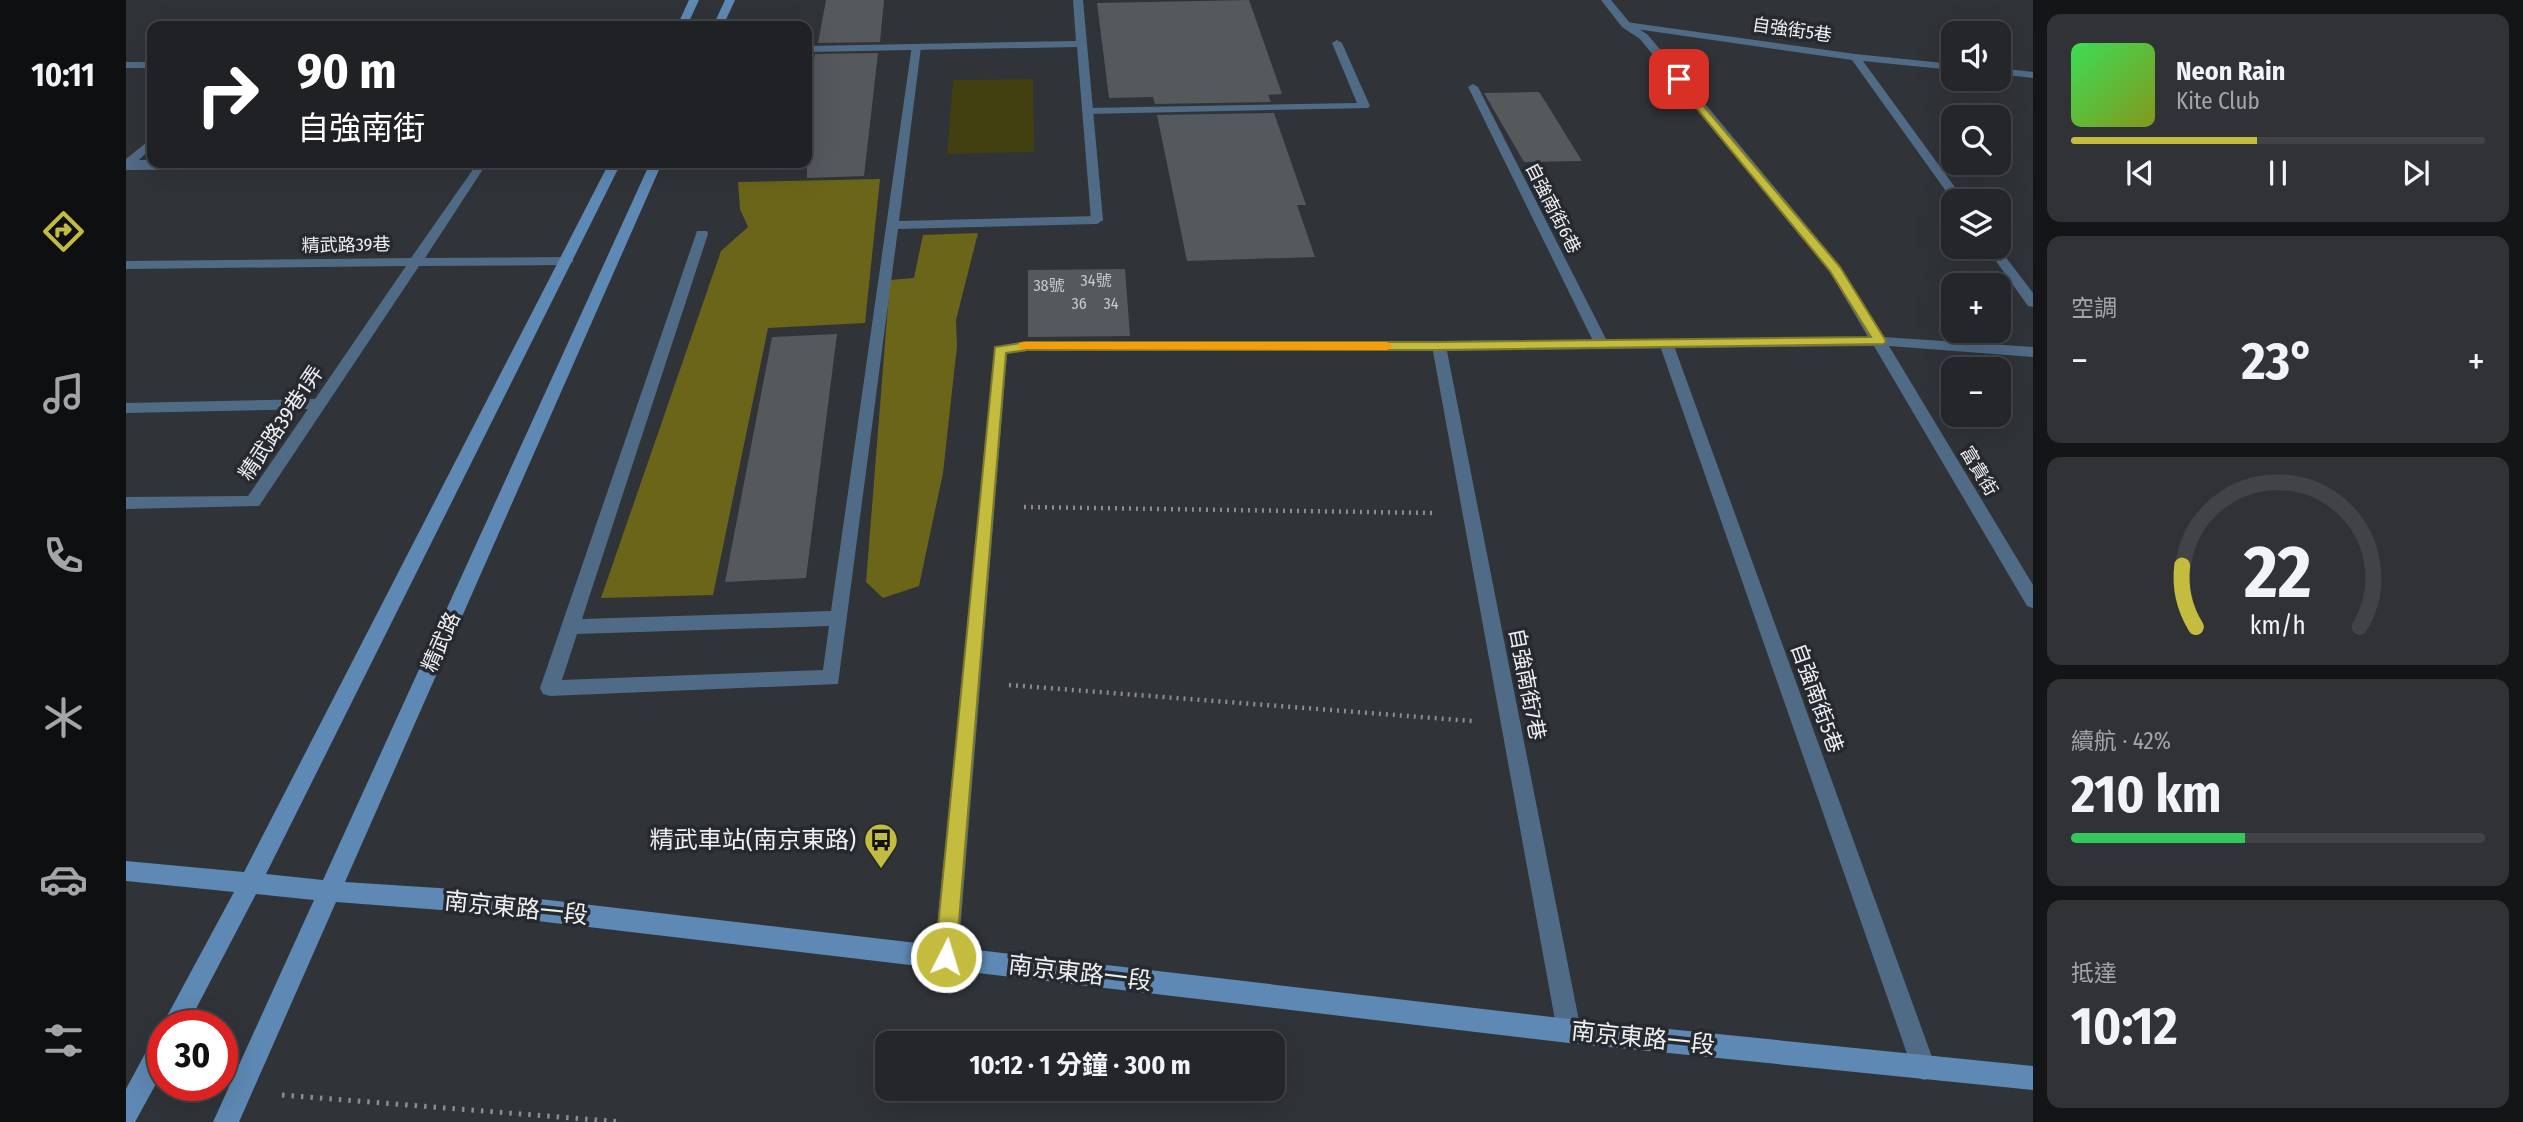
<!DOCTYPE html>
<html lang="zh-TW">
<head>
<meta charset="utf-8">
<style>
	body { margin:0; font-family:"Fira Sans Condensed","Noto Sans TC",sans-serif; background:#303235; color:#f1f3f6; height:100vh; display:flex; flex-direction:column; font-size:26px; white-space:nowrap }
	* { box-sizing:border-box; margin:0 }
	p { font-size:23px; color:#a3a5a8 }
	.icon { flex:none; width:38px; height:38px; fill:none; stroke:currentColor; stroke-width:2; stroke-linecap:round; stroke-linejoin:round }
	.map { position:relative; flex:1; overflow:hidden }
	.sheet { display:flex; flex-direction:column; gap:14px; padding:14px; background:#141517; width:490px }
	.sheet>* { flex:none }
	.top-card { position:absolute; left:21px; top:21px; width:665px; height:147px; border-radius:14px; box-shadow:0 7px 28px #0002,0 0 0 2px #414346; background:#202124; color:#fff; overflow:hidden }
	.fabs { position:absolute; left:1815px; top:21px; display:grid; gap:14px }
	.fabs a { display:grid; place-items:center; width:70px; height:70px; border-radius:14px; background:#242629; box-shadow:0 7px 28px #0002,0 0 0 2px #414346; font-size:35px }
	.speed { position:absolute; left:21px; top:1010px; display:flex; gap:14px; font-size:35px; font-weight:700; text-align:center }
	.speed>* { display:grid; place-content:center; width:91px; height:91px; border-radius:50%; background:#242629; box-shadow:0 7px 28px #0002,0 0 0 2px #414346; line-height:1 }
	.speed .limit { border:10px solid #d22; background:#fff; color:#111 }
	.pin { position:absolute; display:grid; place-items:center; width:60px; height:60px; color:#fff; margin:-30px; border-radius:14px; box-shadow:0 4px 10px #0006 }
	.me { position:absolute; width:77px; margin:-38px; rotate:5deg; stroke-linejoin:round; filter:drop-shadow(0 0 5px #0008) }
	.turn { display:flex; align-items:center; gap:24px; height:147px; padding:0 35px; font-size:32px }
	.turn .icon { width:91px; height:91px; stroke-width:2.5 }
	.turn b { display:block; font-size:49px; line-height:60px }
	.big { font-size:52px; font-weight:700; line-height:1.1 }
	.sheet .tile { flex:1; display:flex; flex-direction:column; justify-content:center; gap:10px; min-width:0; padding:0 24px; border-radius:14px; background:#303235 }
	.sheet .dial { align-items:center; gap:0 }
	.dial svg { height:182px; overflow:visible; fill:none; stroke:#414346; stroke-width:7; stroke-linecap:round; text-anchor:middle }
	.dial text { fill:#f1f3f6; stroke:none }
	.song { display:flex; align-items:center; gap:21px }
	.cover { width:84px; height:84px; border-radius:10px; background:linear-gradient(135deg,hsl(130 70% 55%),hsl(70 70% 35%)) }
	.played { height:7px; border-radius:4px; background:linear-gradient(90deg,#c4bc3e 45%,#414346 45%) }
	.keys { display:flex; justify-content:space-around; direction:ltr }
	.heat { display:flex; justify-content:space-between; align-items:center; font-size:38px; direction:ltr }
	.charge { height:10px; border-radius:5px; background:linear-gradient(90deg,#34c759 42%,#414346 0) }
	.trip { position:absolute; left:749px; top:1031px; width:410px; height:70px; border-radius:14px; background:#242629; box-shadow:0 7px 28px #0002,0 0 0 2px #414346; font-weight:700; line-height:70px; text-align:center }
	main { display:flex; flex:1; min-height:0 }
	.dock { display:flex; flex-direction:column; width:126px; justify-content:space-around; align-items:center; background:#0e0f10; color:#a3a5a8 }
	.dock .icon { width:49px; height:49px }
	.dock .current { color:#c4bc3e }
	.dock b { font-size:32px; color:#f1f3f6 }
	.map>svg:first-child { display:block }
</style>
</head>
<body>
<main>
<nav class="dock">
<b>10:11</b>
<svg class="icon current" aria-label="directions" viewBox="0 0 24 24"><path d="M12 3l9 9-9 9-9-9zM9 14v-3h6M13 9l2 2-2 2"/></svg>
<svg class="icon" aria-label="music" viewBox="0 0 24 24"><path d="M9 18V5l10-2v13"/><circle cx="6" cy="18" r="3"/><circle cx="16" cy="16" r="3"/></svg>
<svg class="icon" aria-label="phone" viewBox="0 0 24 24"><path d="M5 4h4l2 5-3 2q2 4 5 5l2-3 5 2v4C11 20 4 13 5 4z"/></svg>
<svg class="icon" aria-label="climate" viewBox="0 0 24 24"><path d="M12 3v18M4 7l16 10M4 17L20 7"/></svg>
<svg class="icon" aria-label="car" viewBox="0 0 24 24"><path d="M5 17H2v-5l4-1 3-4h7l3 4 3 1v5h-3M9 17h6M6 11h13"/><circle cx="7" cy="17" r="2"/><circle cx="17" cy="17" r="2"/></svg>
<svg class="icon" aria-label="filters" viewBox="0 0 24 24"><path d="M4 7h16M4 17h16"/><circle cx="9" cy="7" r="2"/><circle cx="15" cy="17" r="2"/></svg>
</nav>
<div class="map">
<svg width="1907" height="1122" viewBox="0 0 1907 1122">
	<rect width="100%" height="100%" fill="#303337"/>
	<path fill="#423f10" d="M 907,79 L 908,152 L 821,154 L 827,80 Z"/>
	<g fill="#6a6518">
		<path d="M 754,179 L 739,323 L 642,328 L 587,595 L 475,598 L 595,251 L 622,227 L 614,209 L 612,182 Z"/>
		<path d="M 852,233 L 830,320 L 831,346 L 817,473 L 793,586 L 757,598 L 740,582 L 764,280 L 788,278 L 797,235 Z"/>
	</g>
	<g fill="#55595c">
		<path d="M 700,0 L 758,0 L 754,42 L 692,43 Z"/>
		<path d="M 1123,0 L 1156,94 L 1142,95 L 1145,102 L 1029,104 L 1027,97 L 983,98 L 971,3 Z"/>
		<path d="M 752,53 L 738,176 L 681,178 L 681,99 L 689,54 Z"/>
		<path d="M 1413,92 L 1419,101 L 1456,161 L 1398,162 L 1358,93 Z"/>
		<path d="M 1148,113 L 1180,205 L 1171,205 L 1189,257 L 1061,261 L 1031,115 Z"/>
		<path d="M 999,269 L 1004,336 L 902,337 L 902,270 Z"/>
		<path d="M 711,334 L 680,578 L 599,582 L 646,337 Z"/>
	</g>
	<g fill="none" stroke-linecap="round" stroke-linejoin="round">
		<g stroke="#8b8d90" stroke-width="4.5" stroke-dasharray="2 5" stroke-linecap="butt">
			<path d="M 898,507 L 1309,513"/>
			<path d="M 883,685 L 1346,721"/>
		</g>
		<path stroke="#8b8d90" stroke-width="5" stroke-dasharray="2.5 7" stroke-linecap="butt" d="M 156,1095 L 497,1122"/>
		<g fill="#506b86" fill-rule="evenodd">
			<path d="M 1500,22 L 1729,54 L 1827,64 L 1827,70 L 1737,61 L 1839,201 L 1827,201 L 1726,60 L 1496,27 L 1495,25 Z"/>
			<path d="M 1211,40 L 1216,43 L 1244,106 L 1242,108 L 962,114 L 956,111 L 962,108 L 1231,103 L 1206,43 Z"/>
			<path d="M 786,45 L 795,47 L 773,221 L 971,216 L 977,220 L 971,224 L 772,229 L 712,684 L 424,696 L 417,694 L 414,688 L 571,231 L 581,231 L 582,234 L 456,619 L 705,611 ZM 703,626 L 697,670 L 436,680 L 451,634 Z"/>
			<path d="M 1872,68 L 1907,72 L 1907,78 L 1872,74 Z"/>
			<path d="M 1347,84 L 1352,87 L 1483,345 L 1481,348 L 1471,348 L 1469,345 L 1342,87 Z"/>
			<path d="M 26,138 L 26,147 L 13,160 L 26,160 L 26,163 L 361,163 L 299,258 L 441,257 L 448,261 L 441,265 L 293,266 L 133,506 L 0,509 L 0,497 L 122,496 L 182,409 L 0,413 L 0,403 L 189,399 L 280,266 L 0,269 L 0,261 L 285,258 L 348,168 L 0,170 L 0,159 Z"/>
			<path d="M 1860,247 L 1872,247 L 1907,293 L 1907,307 L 1902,306 Z"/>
			<path d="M 1540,338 L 1547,343 L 1810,1068 L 1807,1077 L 1798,1080 L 1789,1077 L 1786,1068 L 1533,343 Z"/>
			<path d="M 1313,341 L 1320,346 L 1455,1031 L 1452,1040 L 1443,1043 L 1434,1040 L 1431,1031 L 1306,346 Z"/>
		</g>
		<g fill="#506b86" fill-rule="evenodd">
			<path d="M 947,0 L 957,0 L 977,220 L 971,224 L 965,220 L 951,47 L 681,52 L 681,46 L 950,41 Z"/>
			<path d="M 1475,0 L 1485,0 L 1504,23 L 1522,35 L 1715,267 L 1757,337 L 1907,347 L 1907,357 L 1763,346 L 1907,585 L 1907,608 L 1901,606 L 1748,346 L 1313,351 L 901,351 L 881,354 L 832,957 L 828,965 L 820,968 L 812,965 L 808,957 L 869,347 L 901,341 L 1313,341 L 1742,337 L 1704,272 L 1514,39 L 1496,27 Z"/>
			<rect x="0" y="62" width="26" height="6"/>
		</g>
		<g fill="#5e89b4" fill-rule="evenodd">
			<path d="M 563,0 L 573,0 L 561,26 L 551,26 Z"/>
			<path d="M 599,0 L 609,0 L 597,26 L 587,26 Z"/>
			<path d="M 483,163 L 495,163 L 140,874 L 197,880 L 524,163 L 536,163 L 219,882 L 328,889 L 1443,1019 L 1907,1066 L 1907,1090 L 1443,1043 L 328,911 L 210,902 L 113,1122 L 87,1122 L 188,900 L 130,894 L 61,1026 L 37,1026 L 37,1028 L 36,1026 L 40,1018 L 108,892 L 0,881 L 0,861 L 118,872 Z"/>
			<path d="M 37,1034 L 37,1071 L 9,1122 L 0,1122 L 0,1089 L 28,1037 Z"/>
		</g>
	</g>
	<path fill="#c4bc3e" stroke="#7f7a28" stroke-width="2" d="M 1553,77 L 1714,267 L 1760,341 L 1758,344 L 1313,350 L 901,350 L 880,353 L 830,957 L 827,964 L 820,967 L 812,964 L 809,957 L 869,347 L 901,342 L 1313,342 L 1745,337 L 1704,271 L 1549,82 L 1548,79 Z"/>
	<path fill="#f59e0b" d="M 897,342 L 1261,342 L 1268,346 L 1261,350 L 893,349 L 893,343 Z"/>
	<defs>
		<g id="bus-pin" transform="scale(1.75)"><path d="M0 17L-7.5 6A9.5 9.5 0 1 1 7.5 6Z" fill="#c4bc3e" stroke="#26292d"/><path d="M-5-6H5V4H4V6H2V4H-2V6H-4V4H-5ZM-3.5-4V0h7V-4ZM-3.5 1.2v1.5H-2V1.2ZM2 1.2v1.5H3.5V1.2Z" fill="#111"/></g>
	</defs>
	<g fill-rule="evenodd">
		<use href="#bus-pin" x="755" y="840"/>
	</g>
	<g text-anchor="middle" stroke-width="7" stroke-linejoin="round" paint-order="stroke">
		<g font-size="16" fill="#c8cacc">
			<text x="970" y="286">34號</text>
			<text x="923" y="291">38號</text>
			<text x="953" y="309">36</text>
			<text x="985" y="309">34</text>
		</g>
		<g font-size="18" fill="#eef0f2" stroke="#26292d">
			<text transform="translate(1666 30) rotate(8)" y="6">自強街5巷</text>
			<text transform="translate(1427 208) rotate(63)" y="6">自強南街6巷</text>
			<text transform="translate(220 245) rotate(-1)" y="6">精武路39巷</text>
			<text transform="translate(1853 471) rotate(59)" y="6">富貴街</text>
		</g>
		<g font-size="21" fill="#eef0f2" stroke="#26292d">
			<text transform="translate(155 423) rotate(-56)" y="7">精武路39巷1弄</text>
			<text transform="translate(315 642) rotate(-66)" y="7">精武路</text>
			<text transform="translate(1401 684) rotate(79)" y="7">自強南街7巷</text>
			<text transform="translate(1691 698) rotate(70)" y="7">自強南街5巷</text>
		</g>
		<g font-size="24" fill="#eef0f2" stroke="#26292d" text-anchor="end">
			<text x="730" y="848">精武車站(南京東路)</text>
		</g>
		<g font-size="24" fill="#eef0f2" stroke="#26292d">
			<text transform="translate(390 908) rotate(6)" y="8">南京東路一段</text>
			<text transform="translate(954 973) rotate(7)" y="8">南京東路一段</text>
			<text transform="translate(1517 1038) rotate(6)" y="8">南京東路一段</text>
		</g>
	</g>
</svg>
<div class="fabs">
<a><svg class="icon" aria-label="sound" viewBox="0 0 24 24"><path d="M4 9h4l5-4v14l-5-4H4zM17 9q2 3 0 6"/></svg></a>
<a><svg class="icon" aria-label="search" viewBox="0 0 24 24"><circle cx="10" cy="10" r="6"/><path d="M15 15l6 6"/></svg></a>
<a><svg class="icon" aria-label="layers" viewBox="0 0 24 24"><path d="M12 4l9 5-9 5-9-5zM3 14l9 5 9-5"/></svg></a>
<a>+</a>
<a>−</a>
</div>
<div class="speed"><div class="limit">30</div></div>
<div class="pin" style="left:1553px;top:79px;background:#d93025"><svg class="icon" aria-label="arrive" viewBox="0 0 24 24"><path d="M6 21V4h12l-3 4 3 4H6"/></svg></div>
<svg class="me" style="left:820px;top:957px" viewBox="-20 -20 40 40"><circle r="17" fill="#c4bc3e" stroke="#fff" stroke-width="3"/><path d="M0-11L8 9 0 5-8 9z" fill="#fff"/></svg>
<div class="trip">10:12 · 1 分鐘 · 300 m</div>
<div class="top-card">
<div class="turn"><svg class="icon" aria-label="right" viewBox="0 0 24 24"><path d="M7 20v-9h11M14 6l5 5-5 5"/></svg><div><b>90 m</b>自強南街</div></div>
</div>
</div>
<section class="sheet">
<div class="tile">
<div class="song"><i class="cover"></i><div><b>Neon Rain</b><p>Kite Club</p></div></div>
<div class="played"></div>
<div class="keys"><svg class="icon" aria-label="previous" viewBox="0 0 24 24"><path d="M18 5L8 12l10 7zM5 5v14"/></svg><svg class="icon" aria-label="pause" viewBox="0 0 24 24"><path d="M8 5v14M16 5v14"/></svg><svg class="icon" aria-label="next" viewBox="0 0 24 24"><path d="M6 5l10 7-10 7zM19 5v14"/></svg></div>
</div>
<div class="tile"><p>空調</p>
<div class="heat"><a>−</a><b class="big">23°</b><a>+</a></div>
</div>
<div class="tile dial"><svg viewBox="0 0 100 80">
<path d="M14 69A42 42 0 1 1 86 69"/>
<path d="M14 69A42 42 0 0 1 8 42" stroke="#c4bc3e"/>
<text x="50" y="56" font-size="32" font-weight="700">22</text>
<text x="50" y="72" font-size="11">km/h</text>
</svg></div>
<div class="tile"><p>續航 · 42%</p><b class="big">210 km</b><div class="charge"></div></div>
<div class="tile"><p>抵達</p><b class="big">10:12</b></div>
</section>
</main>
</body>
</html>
